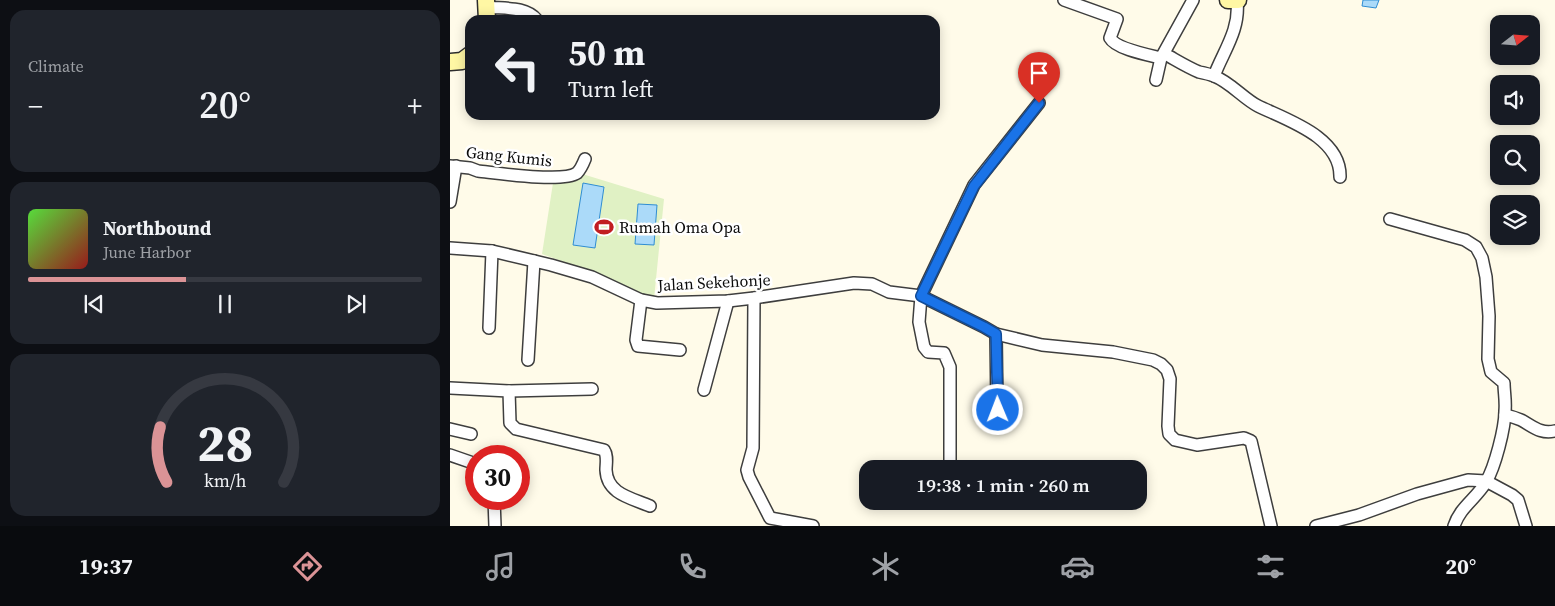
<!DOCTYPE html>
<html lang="en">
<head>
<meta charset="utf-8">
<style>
	body { margin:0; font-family:"Source Serif 4",serif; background:#20242c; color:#f1f3f6; height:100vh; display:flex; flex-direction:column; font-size:19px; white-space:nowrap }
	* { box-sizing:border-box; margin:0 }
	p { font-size:16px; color:#9ea1a6 }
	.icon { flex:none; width:28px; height:28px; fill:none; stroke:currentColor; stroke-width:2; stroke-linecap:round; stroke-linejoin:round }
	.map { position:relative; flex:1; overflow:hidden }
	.details { display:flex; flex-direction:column; gap:10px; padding:10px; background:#0d0f14; width:450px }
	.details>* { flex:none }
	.hud { position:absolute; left:15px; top:15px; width:475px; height:105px; border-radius:15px; box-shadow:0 2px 12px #0003; background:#171b24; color:#f1f3f6; overflow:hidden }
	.needle { width:32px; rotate:73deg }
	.fabs { position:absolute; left:1040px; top:15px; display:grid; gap:10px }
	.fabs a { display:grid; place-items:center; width:50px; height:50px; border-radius:10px; background:#171b24; box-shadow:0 2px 12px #0003; font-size:25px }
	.speed { position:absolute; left:15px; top:445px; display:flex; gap:10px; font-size:25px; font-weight:700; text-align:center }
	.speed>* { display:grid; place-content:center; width:65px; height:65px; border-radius:50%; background:#171b24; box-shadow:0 2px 12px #0003; line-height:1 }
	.speed .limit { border:8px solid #d22; background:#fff; color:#111 }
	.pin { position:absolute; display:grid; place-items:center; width:42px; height:42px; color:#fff; margin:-51px -21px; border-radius:50% 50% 50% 0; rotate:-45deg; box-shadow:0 0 5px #0007 }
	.pin .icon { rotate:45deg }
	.me { position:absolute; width:55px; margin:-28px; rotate:359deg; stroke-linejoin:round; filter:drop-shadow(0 0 4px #0008) }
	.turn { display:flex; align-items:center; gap:18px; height:105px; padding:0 20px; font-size:22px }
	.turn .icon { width:65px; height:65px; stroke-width:2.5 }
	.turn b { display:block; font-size:35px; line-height:42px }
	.big { font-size:38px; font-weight:600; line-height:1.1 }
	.details .widget { flex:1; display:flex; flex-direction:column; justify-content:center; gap:8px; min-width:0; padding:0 18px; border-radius:15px; background:#20242c }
	.details .dial { align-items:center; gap:0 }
	.dial svg { height:130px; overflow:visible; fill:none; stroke:#363941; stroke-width:7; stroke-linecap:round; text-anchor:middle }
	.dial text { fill:#f1f3f6; stroke:none }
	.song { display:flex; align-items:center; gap:15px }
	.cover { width:60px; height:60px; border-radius:8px; background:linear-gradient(135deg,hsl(110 70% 55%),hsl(0 70% 35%)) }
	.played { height:5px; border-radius:2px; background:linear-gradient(90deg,#db9396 40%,#363941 40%) }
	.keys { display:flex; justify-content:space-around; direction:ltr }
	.heat { display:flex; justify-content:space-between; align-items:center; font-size:28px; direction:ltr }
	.trip { position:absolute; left:409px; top:460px; width:288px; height:50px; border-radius:15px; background:#171b24; box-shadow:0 2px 12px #0003; font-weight:600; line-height:50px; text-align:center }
	.menu { display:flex; height:80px; justify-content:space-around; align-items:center; background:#090b0e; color:#9ea1a6 }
	.menu .icon { width:35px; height:35px }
	.menu .current { color:#db9396 }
	.menu b { font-size:22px; color:#f1f3f6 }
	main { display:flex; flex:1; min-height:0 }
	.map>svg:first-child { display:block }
</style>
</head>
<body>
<main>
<section class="details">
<div class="widget"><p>Climate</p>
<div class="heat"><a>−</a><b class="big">20°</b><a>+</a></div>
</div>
<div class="widget">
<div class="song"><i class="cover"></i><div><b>Northbound</b><p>June Harbor</p></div></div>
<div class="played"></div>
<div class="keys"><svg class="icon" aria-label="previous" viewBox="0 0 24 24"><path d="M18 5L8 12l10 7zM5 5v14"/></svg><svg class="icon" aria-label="pause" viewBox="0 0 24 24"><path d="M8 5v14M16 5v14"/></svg><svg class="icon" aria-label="next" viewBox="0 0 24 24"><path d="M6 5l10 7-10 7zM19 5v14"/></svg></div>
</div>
<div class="widget dial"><svg viewBox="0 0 100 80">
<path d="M14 69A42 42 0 1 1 86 69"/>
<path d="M14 69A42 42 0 0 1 10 35" stroke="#db9396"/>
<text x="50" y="56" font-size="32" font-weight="700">28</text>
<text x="50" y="72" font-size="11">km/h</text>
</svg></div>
</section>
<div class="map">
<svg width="1105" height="526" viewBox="0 0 1105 526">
	<rect width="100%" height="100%" fill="#fffbe9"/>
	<path fill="#e0f1c4" d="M 129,173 L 214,199 L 204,299 L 159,278 L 92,254 L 103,183 Z"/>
	<g fill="#abdaf9" stroke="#2f8dd3">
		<path d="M 913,0 L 929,0 L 926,8 L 912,6 Z"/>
		<path d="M 133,183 L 154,187 L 145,248 L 123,245 Z"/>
		<path d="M 188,204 L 207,205 L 204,245 L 185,244 Z"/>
	</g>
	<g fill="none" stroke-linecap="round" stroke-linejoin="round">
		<g stroke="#3e3e3e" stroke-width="14">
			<g id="street">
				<path d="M 614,0 L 667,19 L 660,38 C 666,49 699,55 711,58"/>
				<path d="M 37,7 C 53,9 76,6 87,20"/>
				<path d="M 715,54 C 726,60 737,67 749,72 C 754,73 759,74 764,76 C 780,82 794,99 808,106 C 837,120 891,137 890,177"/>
				<path d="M 764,76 C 774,50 790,30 787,1"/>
				<path d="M 706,80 L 711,58 L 743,0"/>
				<path d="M 0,166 L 20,168 L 28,171 C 47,173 113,183 127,173 C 131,169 133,164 135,159"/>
				<path d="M 0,202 L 6,166"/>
				<path d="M 940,219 L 1015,240 L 1026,247 L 1032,258 L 1036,277 L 1039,316 L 1038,359 L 1041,372 L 1054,383 C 1054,392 1056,401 1055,411 C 1055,428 1045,467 1036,482 C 1026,499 1010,507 1004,526"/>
				<path d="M 0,248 L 42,251 L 101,265 L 142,277 L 191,300 L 207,303 L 278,301 L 304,298 L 404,283 L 422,284 L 439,292 L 471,296 L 534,327 L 546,334 L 592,345 L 663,352 L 703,360 L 711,364 L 717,370 L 720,379 L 718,426 L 719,434 L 725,440 L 747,445 L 794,438 L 801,441 L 821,526"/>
				<path d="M 304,298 L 303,448 L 297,470 L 299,477 L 320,518 L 363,526"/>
				<path d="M 191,300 L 186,340 L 188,346 L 230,350"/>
				<path d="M 39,328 L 42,251"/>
				<path d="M 546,334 L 547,411"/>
				<path d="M 78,360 L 84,261"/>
				<path d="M 0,388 L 59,391 L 60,423 L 66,429 L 154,450 C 158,456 156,463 156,470 C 157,494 181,498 200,506"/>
				<path d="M 254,390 L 278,301"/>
				<path d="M 59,391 L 142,389"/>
				<path d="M 1055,415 C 1060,416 1066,418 1071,420 C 1084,427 1090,434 1105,431"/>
				<path d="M 0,429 L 21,434"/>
				<path d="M 0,455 L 26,464"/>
				<path d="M 500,469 L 500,367 L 494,353 L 478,352 L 474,347 L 469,322 L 471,296 L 524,185 L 589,103"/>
				<path d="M 44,499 L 45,526"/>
				<path d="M 866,526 L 909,515 L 967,494 L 1018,480 L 1036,481 L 1062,495 L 1068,500 L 1076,526"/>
			</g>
		</g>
		<g stroke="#2d2d2d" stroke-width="19">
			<g id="secondary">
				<path d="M 36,0 L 37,20"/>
				<path d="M 778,0 L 788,0"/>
				<path d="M 0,62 L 12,61 L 20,55"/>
			</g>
		</g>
		<use href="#street" stroke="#fff" stroke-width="11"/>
		<use href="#secondary" stroke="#fff7a4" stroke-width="16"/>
	</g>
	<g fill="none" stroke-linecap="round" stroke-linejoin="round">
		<g stroke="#114b97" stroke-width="12">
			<path id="route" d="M 548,410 L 546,334 L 534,327 L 471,296 L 524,186 L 589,103"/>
		</g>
		<use href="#route" stroke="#1a73e8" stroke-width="9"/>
	</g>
	<defs>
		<g id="stadium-bare" transform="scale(1.5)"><path d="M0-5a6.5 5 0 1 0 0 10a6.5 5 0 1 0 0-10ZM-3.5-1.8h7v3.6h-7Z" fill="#c11d21" stroke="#fff" stroke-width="2.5" paint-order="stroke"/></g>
	</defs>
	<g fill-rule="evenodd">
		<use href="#stadium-bare" x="154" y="227"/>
	</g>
	<g text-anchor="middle" stroke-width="5" stroke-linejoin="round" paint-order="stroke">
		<g font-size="16" fill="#0b0b0b" stroke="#fff">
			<text transform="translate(59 156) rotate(6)" y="6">Gang Kumis</text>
			<text transform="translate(264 282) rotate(-3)" y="6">Jalan Sekehonje</text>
		</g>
		<g font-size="16" fill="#0b0b0b" stroke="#fff" text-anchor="start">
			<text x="169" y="233">Rumah Oma Opa</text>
		</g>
	</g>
</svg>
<div class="fabs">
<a><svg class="needle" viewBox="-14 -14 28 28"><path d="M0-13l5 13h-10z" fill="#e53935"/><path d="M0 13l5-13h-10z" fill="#9ea1a6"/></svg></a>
<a><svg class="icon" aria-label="sound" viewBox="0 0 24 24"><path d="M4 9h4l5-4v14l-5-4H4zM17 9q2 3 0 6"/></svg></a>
<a><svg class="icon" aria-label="search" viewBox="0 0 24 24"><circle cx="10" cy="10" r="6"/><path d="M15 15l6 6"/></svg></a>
<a><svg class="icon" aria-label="layers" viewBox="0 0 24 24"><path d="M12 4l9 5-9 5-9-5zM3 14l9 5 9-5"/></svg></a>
</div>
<div class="speed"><div class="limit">30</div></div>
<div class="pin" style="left:589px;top:103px;background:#d93025"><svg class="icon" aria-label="arrive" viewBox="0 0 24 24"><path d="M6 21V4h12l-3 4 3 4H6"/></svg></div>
<svg class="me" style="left:548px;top:410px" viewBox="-20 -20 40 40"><circle r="17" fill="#1a73e8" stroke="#fff" stroke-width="3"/><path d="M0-11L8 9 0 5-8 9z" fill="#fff"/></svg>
<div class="trip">19:38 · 1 min · 260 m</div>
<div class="hud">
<div class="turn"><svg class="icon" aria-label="left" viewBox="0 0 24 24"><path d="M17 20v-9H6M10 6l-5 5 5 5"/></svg><div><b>50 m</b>Turn left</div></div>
</div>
</div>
</main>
<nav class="menu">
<b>19:37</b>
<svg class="icon current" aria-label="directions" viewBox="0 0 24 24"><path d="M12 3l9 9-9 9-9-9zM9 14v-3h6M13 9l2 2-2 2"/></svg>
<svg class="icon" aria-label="music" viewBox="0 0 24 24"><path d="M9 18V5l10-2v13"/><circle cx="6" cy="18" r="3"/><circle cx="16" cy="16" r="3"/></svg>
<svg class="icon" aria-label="phone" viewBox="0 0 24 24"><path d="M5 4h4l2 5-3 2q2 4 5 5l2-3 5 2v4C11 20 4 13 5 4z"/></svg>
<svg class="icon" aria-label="climate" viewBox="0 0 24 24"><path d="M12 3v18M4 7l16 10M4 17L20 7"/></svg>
<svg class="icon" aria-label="car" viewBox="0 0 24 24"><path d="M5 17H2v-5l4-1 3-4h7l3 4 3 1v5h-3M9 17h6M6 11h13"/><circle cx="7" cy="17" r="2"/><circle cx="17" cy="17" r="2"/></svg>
<svg class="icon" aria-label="filters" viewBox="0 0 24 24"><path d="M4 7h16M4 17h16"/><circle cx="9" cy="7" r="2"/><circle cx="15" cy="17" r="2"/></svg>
<b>20°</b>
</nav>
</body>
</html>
